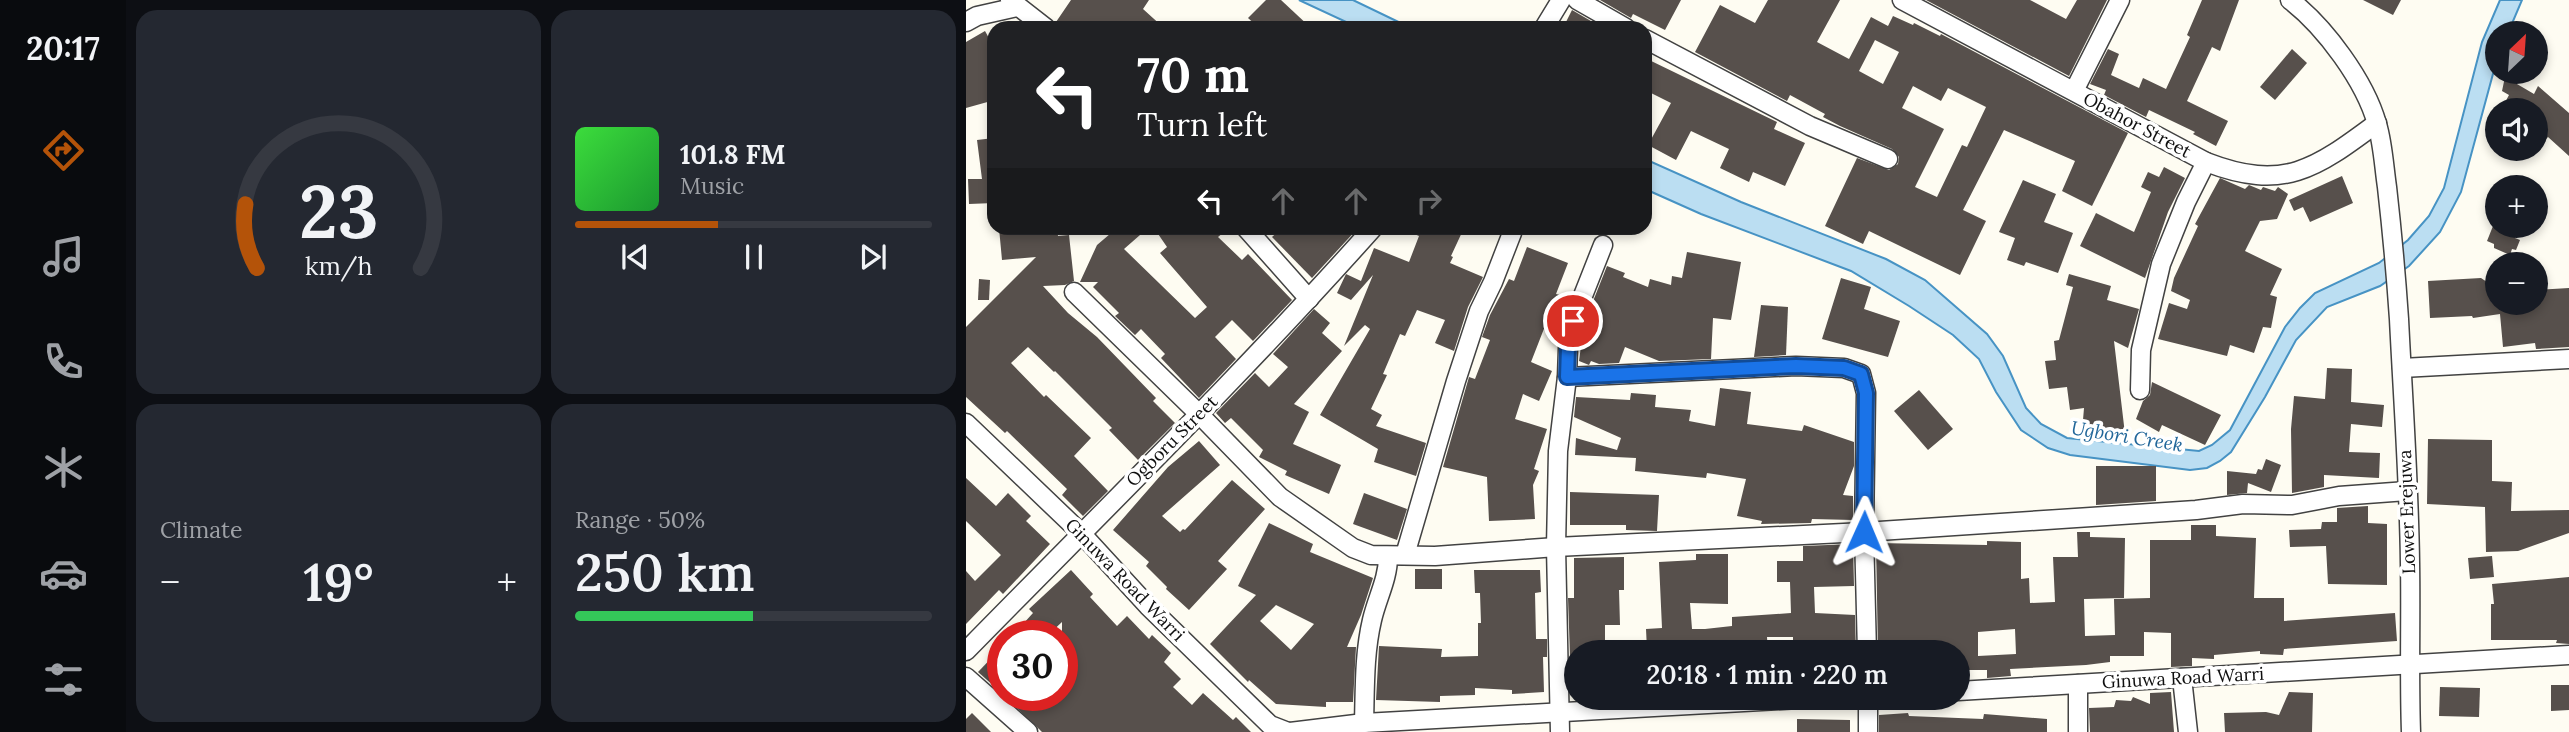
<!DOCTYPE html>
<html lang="en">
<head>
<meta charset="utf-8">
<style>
	body { margin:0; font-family:Lora,serif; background:#242831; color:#f1f3f6; height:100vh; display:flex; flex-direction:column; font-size:26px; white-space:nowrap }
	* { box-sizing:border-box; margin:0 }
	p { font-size:23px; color:#9ea1a6 }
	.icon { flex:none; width:38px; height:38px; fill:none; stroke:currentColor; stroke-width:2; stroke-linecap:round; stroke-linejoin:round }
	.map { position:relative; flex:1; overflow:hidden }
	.details { display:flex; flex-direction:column; gap:10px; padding:10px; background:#0d0f14; width:840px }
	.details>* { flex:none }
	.top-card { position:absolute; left:21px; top:21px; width:665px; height:214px; border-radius:21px; box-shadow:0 4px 10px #0003; background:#202124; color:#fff; overflow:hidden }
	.needle { width:46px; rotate:25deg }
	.controls { position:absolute; left:1519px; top:21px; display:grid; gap:14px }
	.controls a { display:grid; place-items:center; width:63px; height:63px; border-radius:50%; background:#171b24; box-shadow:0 4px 10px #0003; font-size:35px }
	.speed { position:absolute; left:21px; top:620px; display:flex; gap:14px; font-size:35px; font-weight:700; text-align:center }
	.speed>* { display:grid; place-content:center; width:91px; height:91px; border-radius:50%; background:#171b24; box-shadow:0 4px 10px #0003; line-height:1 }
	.speed .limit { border:10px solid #d22; background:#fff; color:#111 }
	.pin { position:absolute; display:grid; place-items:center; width:60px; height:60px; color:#fff; margin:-30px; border:4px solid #fff; border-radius:50%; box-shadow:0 2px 7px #0007 }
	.me { position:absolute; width:77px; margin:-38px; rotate:1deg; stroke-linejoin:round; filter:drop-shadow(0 0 5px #0008) }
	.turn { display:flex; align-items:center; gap:24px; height:147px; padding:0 35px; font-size:32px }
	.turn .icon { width:91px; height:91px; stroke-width:2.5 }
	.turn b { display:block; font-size:49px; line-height:60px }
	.lanes { display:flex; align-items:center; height:66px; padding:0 35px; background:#0003; justify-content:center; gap:35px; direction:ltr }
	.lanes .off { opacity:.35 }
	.big { font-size:52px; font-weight:600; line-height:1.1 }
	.details .widget { flex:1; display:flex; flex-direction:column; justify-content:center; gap:10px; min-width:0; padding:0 24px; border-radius:21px; background:#242831 }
	.details .dial { align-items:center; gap:0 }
	.dial svg { height:182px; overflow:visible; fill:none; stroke:#363941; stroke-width:7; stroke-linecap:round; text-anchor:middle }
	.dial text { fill:#f1f3f6; stroke:none }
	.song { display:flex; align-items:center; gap:21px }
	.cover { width:84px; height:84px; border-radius:10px; background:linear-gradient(135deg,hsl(120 70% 55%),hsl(130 70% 35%)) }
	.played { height:7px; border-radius:4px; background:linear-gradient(90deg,#b45309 40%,#363941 40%) }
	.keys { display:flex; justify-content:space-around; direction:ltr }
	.heat { display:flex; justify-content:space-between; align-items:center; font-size:38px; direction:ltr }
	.charge { height:10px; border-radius:5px; background:linear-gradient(90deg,#34c759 50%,#363941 0) }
	.details .tiles { flex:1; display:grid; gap:10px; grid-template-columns:repeat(2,1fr) }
	.trip { position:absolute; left:598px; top:640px; width:406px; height:70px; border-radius:35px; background:#171b24; box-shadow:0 4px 10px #0003; font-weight:600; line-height:70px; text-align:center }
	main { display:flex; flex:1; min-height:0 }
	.dock { display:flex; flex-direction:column; width:126px; justify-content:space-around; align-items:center; background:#090b0e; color:#9ea1a6 }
	.dock .icon { width:49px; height:49px }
	.dock .on { color:#b45309 }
	.dock b { font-size:32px; color:#f1f3f6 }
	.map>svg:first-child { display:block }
</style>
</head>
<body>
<main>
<nav class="dock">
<b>20:17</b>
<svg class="icon on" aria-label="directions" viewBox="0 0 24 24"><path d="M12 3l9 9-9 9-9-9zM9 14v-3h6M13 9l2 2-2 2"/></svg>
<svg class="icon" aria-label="music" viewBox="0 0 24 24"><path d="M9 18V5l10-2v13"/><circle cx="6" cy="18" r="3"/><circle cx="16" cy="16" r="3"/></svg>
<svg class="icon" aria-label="phone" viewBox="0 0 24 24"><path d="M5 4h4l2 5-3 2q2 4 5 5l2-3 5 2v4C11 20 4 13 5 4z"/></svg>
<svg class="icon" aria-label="climate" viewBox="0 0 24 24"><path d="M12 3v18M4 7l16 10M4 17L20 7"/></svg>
<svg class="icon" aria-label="car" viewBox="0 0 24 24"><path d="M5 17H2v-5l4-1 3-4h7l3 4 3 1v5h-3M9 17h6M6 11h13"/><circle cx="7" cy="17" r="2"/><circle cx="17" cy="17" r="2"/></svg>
<svg class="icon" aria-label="filters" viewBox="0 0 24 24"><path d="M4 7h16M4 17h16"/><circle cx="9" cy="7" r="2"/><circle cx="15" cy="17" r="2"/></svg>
</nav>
<section class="details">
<div class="tiles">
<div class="widget dial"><svg viewBox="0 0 100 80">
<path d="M14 69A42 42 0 1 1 86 69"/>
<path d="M14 69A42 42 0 0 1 9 41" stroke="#b45309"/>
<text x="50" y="56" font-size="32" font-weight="700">23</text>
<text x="50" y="72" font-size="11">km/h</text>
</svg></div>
<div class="widget">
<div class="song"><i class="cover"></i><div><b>101.8 FM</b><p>Music</p></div></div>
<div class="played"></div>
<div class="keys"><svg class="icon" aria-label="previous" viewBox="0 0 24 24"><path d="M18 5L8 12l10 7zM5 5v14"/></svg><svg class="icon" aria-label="pause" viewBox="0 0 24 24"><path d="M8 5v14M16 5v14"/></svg><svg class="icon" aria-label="next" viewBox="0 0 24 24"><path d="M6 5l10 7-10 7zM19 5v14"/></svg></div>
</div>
<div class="widget"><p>Climate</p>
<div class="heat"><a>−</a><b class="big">19°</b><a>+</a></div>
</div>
<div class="widget"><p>Range · 50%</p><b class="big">250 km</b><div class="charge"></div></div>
</div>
</section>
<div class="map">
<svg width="1603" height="732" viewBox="0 0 1603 732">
	<rect width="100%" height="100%" fill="#fefcf2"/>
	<g fill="#bbdef2" stroke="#4793c4" stroke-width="2">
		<path d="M 333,0 L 387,0 L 445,28 L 393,28 Z"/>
		<path d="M 1534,0 L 1556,0 L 1542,33 L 1531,33 L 1531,59 L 1495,192 L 1474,232 L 1443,266 L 1414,286 L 1361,307 L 1330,340 L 1299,397 L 1265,452 L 1254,461 L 1241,468 L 1224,470 L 1104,455 L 1082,448 L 1055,430 L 1030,392 L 1013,359 L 987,335 L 943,306 L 885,271 L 735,214 L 679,189 L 679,159 L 775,202 L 920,259 L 959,280 L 1021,334 L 1037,356 L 1060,408 L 1075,424 L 1101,438 L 1233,451 L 1246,445 L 1264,430 L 1319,327 L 1334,308 L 1349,293 L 1413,263 L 1442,240 L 1463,216 L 1478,188 L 1516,42 Z"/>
	</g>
	<g fill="#57504c" fill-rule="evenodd">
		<path d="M 105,0 L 183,0 L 177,9 L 198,28 L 99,28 L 90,22 Z"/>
		<path d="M 300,0 L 315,0 L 345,28 L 293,28 L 282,18 Z"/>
		<path d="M 634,0 L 715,0 L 699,30 L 667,14 L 665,18 Z"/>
		<path d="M 802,0 L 874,0 L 851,42 L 883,59 L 905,17 L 922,26 L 927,16 L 947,25 L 948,23 L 974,36 L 975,34 L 1162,133 L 1126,206 L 1096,191 L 1109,161 L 1038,130 L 997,210 L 1020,221 L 994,275 L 903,231 L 897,244 L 859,226 L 891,158 L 923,170 L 932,164 L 933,157 L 926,149 L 874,126 L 857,117 L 859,114 L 824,95 L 821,101 L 729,52 L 754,5 L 789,23 ZM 909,40 L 933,52 L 917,84 L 893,71 ZM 947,86 L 975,101 L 982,88 L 1020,107 L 1001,147 L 996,145 L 971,197 L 949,187 L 978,129 L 936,108 Z"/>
		<path d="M 960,0 L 1064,0 L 1100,19 L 1111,0 L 1141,0 L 1103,76 Z"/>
		<path d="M 1236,0 L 1273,0 L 1254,51 L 1246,47 L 1221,101 L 1262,121 L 1250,146 L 1227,134 L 1229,132 L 1183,110 L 1180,117 L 1138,95 L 1140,90 L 1124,84 L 1142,49 L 1153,54 L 1145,75 L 1173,88 L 1177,78 L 1200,89 L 1224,37 L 1221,35 Z"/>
		<path d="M 1397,0 L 1435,0 L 1427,15 Z"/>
		<path d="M 606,10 L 637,28 L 597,28 Z"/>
		<path d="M 19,31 L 28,47 L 28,96 L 24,97 L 25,101 L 0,108 L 0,42 Z"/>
		<path d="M 1326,49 L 1341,63 L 1309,100 L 1294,87 Z"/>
		<path d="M 679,58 L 811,122 L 808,129 L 839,143 L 819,186 L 787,172 L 783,182 L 754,168 L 763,149 L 725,131 L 710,160 L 682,145 L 705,103 L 679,90 Z"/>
		<path d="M 1539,77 L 1568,94 L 1572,86 L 1603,113 L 1603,156 L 1582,137 L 1570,150 L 1570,110 L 1535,110 L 1543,95 L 1536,91 Z"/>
		<path d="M 28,138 L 28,203 L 3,204 L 2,179 L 16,179 L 11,140 Z"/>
		<path d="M 1198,167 L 1219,178 L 1202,212 L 1179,278 L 1114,246 L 1130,213 L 1168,232 L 1185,192 L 1175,187 L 1182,172 L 1193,177 Z"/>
		<path d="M 1376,176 L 1387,203 L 1344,222 L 1337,207 L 1328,211 L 1323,200 Z"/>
		<path d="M 1254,178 L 1279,189 L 1283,185 L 1295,190 L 1297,187 L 1309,191 L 1312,187 L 1322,194 L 1311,219 L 1294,221 L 1279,251 L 1316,269 L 1304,295 L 1311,297 L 1305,328 L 1297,327 L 1288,353 L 1264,345 L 1261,356 L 1192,339 L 1203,303 L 1221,309 L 1224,300 L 1205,291 L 1208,278 L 1232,226 L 1229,224 Z"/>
		<path d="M 1057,180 L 1090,194 L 1078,222 L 1107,233 L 1092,273 L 1060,262 L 1058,266 L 1041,260 L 1049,238 L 1033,232 Z"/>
		<path d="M 1527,226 L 1541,226 L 1552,230 L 1549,238 L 1554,240 L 1550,250 L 1546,249 L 1544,255 L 1528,248 L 1528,244 L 1521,241 Z"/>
		<path d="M 33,228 L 91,228 L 92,236 L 103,235 L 108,281 L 99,285 L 77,286 L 102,313 L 131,337 L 190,398 L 187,401 L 209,423 L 172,460 L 143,430 L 146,428 L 89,371 L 88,372 L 62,347 L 45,363 L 78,397 L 80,395 L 125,438 L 108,456 L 142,491 L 117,516 L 96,495 L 101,489 L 41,431 L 39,433 L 0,397 L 0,327 L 70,257 L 36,260 Z"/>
		<path d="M 151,228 L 182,228 L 158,249 L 229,318 L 241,307 L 194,253 L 201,247 L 188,228 L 263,228 L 252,237 L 276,260 L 282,254 L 326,300 L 287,341 L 266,320 L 249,337 L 270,359 L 233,398 L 195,358 L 199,354 L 175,329 L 169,335 L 149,316 L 153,313 L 127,287 L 132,282 L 114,282 L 131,245 Z"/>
		<path d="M 316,228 L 392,228 L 346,278 L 306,237 Z"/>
		<path d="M 434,228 L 498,228 L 485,256 L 487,257 L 484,263 L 517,277 L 502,307 L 488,351 L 469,343 L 479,320 L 451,310 L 439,336 L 434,334 L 417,374 L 421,375 L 405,409 L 416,415 L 410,426 L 460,443 L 450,476 L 408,462 L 412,449 L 354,415 L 404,329 L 399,325 L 378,346 L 407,275 L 385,300 L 371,293 L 380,274 L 395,281 L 408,248 L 443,262 L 453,236 Z"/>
		<path d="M 561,247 L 602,263 L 590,294 L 598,296 L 589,323 L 581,321 L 565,362 L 586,371 L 573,401 L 557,394 L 549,419 L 581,429 L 568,469 L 573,471 L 567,485 L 569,519 L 523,521 L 521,477 L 477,467 L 503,377 L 509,379 L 524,340 L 516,337 L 524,315 L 543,279 L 548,281 Z"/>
		<path d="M 721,252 L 775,262 L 765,320 L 747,318 L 745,359 L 693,361 L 659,347 L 653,363 L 633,364 L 625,361 L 623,365 L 613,361 L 618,324 L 641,266 L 659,273 L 657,277 L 682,287 L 684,279 L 705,285 L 706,276 L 716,278 Z"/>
		<path d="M 1103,274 L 1145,286 L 1141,300 L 1173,309 L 1162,348 L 1148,341 L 1159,434 L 1116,432 L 1118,408 L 1104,410 L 1101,387 L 1083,389 L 1079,361 L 1090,360 L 1088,341 L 1093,340 L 1107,287 L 1100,285 Z"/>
		<path d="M 875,278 L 905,287 L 898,309 L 934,321 L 922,357 L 856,339 Z"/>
		<path d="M 1515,278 L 1524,284 L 1526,303 L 1570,303 L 1570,290 L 1603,288 L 1603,347 L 1570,349 L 1569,343 L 1537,347 L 1534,314 L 1507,318 L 1506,316 L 1464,318 L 1462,281 Z"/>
		<path d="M 13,279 L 24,280 L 23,300 L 12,300 Z"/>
		<path d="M 795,305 L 822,307 L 820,355 L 788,357 Z"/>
		<path d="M 348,309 L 364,323 L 356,333 L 376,351 L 328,404 L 343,412 L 327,444 L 375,465 L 363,494 L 319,475 L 321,471 L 293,457 L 297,450 L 265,418 L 259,423 L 250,413 L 289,373 L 303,387 L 322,367 L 307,354 Z"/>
		<path d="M 1361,368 L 1386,369 L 1385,402 L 1418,405 L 1416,427 L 1385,424 L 1383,452 L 1414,453 L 1413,478 L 1358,475 L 1358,487 L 1326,493 L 1325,429 L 1328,396 L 1359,399 Z"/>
		<path d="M 1186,382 L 1255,415 L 1239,445 L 1196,425 L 1193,432 L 1170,419 L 1177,401 L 1184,395 Z"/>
		<path d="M 754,388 L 785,392 L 781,424 L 836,431 L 838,425 L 888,442 L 888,466 L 877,495 L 887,496 L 887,520 L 846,519 L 845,523 L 795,524 L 796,521 L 771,516 L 780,479 L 741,473 L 740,478 L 669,471 L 670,458 L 609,455 L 610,438 L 651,450 L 655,438 L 608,417 L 610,397 L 664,400 L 665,393 L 690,395 L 689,407 L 725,410 L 723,421 L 749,426 Z"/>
		<path d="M 953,390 L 987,429 L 962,450 L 928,411 Z"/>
		<path d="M 1462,439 L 1526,440 L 1526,481 L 1546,482 L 1545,511 L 1603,510 L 1603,533 L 1552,551 L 1520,552 L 1519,507 L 1461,504 Z"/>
		<path d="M 233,441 L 254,465 L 196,516 L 214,532 L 217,529 L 219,530 L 266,480 L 299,509 L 252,561 L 261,569 L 223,610 L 200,589 L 201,587 L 180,566 L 183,562 L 147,530 L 202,467 Z"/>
		<path d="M 1300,459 L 1315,465 L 1305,492 L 1282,483 L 1281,493 L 1261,495 L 1261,471 L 1290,474 L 1292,469 L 1296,470 Z"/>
		<path d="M 1130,466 L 1190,466 L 1190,501 L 1130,505 Z"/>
		<path d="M 0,478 L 30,506 L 42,493 L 65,516 L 60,521 L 84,544 L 37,594 L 33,590 L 0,624 L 0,571 L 9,581 L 35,555 L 0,521 Z"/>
		<path d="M 604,492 L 693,495 L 691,531 L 660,530 L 660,525 L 604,525 Z"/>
		<path d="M 398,493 L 441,509 L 431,540 L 387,524 Z"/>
		<path d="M 1402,506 L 1402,523 L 1421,524 L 1421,585 L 1362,584 L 1360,546 L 1324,547 L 1323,530 L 1355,529 L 1356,522 L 1371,522 L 1371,508 Z"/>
		<path d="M 303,523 L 347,544 L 344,552 L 407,578 L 395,615 L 381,647 L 390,647 L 387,702 L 360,702 L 360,707 L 310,704 L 283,680 L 282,682 L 244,644 L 290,595 L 272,586 ZM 310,605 L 348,624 L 325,650 L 294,621 Z"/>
		<path d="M 1225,525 L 1250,525 L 1250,536 L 1290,538 L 1288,598 L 1318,598 L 1318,621 L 1429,613 L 1431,641 L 1318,649 L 1317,655 L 1294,654 L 1294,651 L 1248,655 L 1248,659 L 1226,658 L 1226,666 L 1205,667 L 1205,633 L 1178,632 L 1178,656 L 1144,656 L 1144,662 L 1120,665 L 1044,669 L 1045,676 L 1021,678 L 1021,670 L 992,670 L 992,653 L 912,653 L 910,543 L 1021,545 L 1021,541 L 1055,542 L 1055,579 L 1063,578 L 1064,603 L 1089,602 L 1087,557 L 1112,557 L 1111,532 L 1124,532 L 1124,537 L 1159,538 L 1158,598 L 1118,599 L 1119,636 L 1149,635 L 1148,599 L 1184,598 L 1184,540 L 1225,540 ZM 1049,629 L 1050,654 L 1012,656 L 1012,632 Z"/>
		<path d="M 887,544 L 888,586 L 848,587 L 849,613 L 889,615 L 890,653 L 827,653 L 827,637 L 801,637 L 802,653 L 702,653 L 702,649 L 681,650 L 680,629 L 696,628 L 693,562 L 730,560 L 730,554 L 762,554 L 762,604 L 724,603 L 726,629 L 739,629 L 766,626 L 766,617 L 825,613 L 824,582 L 811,582 L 811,561 L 837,561 L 837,546 Z"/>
		<path d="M 1526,556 L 1528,577 L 1504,579 L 1502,558 Z"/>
		<path d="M 658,557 L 658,590 L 653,590 L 654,625 L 639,625 L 639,653 L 611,653 L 611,657 L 604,657 L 602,598 L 608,598 L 608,558 Z"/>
		<rect x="449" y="569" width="27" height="20"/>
		<path d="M 105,570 L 127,594 L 124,597 L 151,626 L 161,616 L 183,639 L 186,635 L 205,653 L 198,662 L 215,679 L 207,687 L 226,705 L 237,693 L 267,720 L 270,717 L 285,732 L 76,732 L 73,729 L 37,695 L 96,695 L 96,622 L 82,635 L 47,635 L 67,613 L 63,609 Z"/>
		<path d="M 508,570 L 574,570 L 575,592 L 569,593 L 570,639 L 581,639 L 581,657 L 577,657 L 578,692 L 546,694 L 546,690 L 509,688 L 509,695 L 474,696 L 474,702 L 410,700 L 413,646 L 476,649 L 475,657 L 512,656 L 512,623 L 515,623 L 514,593 L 509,593 Z"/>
		<path d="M 1603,577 L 1603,644 L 1590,643 L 1591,640 L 1525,640 L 1525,604 L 1528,604 L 1526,584 Z"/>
		<path d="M 37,646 L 37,694 L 12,672 Z"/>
		<path d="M 1585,685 L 1603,685 L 1603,710 L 1585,711 Z"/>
		<path d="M 1474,687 L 1514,688 L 1513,717 L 1473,716 Z"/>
		<path d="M 1205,692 L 1208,732 L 1124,732 L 1123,708 L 1148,707 L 1150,700 L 1165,701 L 1167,697 L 1184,704 L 1184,693 Z"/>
		<path d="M 1323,692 L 1347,693 L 1346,732 L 1259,732 L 1258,713 L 1300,712 L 1313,715 Z"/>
		<path d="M 6,713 L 25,732 L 0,732 L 0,719 Z"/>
		<path d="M 942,713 L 943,716 L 1017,719 L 1018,714 L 1081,719 L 1081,732 L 913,732 L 913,715 Z"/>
		<path d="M 831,719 L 884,720 L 884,732 L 831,732 Z"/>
	</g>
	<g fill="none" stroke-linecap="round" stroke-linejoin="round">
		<g stroke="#424242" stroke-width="21">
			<g id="minor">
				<path d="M 44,0 L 80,28"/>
				<path d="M 611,0 L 660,28"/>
				<path d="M 936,0 L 1240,162 C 1318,192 1349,169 1411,123"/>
				<path d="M 1324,0 C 1359,27 1399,81 1411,124 C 1417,144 1418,167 1421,187 C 1426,231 1430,275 1433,319 C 1437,400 1443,481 1444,563 C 1445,619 1443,675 1445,732"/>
				<path d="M 0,22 L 11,16 L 51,7"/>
				<path d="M 578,28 L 595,0"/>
				<path d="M 679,39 L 844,126 L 922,159"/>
				<path d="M 1108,91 L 1154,0"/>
				<path d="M 280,228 L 343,299"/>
				<path d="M 108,292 L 233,414 L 314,497 L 387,548 L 405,555 L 469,556 L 590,547 L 898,532 L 1230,510 L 1277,504 L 1326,505 L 1373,496 L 1441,491"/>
				<path d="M 1436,368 L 1603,359"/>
				<path d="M 601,377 L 830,366 L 878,368 L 895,374 L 900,393 L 898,532 L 901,653"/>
				<path d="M 1174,390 L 1175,350 L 1195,264 L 1220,202 L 1240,162"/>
				<path d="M 0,423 L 115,533 L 182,606 L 304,725 L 322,732"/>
				<path d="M 439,555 L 490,381 L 513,311 L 527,282 L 546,233"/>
				<path d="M 0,651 C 137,511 277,374 407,228"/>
				<path d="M 0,677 L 62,732"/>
				<path d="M 1216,678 L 1222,732"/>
				<path d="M 992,691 L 1603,655"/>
				<path d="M 902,698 L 902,732"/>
				<path d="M 398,723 C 399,689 398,654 406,620 C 411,598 422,579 422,557"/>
				<path d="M 324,732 L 398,723 L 851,698"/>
				<path d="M 594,732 L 590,547 L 592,451 L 601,377 L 602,348 L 607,321 L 637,245"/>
				<path d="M 1112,732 L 1112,684"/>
			</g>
		</g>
		<use href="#minor" stroke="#fff" stroke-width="18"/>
	</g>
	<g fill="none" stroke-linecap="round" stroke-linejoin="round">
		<g stroke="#114b97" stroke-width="18">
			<path id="route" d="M 607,321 L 602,348 L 601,377 L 830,366 L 878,368 L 895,374 L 900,393 L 898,532"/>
		</g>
		<use href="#route" stroke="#1a73e8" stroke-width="12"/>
	</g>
	<g text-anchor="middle" stroke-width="7" stroke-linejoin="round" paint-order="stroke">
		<g font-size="18" fill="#0f0f0f" stroke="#fff">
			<text transform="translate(1171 125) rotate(28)" y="6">Obahor Street</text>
			<text transform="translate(206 441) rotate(-45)" y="6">Ogboru Street</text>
			<text transform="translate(1441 512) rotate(-92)" y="6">Lower Erejuwa</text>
			<text transform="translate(159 580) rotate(46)" y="6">Ginuwa Road Warri</text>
			<text transform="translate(1217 678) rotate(-3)" y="6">Ginuwa Road Warri</text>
		</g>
		<g font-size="19" font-style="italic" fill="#216699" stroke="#fff">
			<text transform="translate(1161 436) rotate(9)" y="7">Ugbori Creek</text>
		</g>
	</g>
</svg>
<div class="controls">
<a><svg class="needle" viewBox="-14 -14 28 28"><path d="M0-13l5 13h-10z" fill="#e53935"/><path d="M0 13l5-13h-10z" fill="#9ea1a6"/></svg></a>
<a><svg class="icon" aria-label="sound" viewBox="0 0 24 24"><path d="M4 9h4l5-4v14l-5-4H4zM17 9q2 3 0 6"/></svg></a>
<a>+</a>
<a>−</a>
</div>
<div class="speed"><div class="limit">30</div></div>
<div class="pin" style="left:607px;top:321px;background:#d93025"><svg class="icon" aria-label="arrive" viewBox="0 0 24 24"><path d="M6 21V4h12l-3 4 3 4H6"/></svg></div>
<svg class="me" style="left:898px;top:532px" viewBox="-20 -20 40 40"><path d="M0-17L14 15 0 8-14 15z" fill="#1a73e8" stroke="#fff" stroke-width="4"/></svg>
<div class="trip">20:18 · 1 min · 220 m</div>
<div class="top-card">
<div class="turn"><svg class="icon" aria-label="left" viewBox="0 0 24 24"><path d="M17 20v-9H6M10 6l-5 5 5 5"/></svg><div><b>70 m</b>Turn left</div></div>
<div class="lanes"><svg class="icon" aria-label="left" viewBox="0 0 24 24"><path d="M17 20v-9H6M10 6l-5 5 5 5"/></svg><svg class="icon off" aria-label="ahead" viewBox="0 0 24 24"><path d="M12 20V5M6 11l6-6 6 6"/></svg><svg class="icon off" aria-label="ahead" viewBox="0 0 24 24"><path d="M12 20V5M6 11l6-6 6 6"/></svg><svg class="icon off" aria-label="right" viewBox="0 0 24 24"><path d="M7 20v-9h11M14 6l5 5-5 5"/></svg></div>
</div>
</div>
</main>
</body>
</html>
